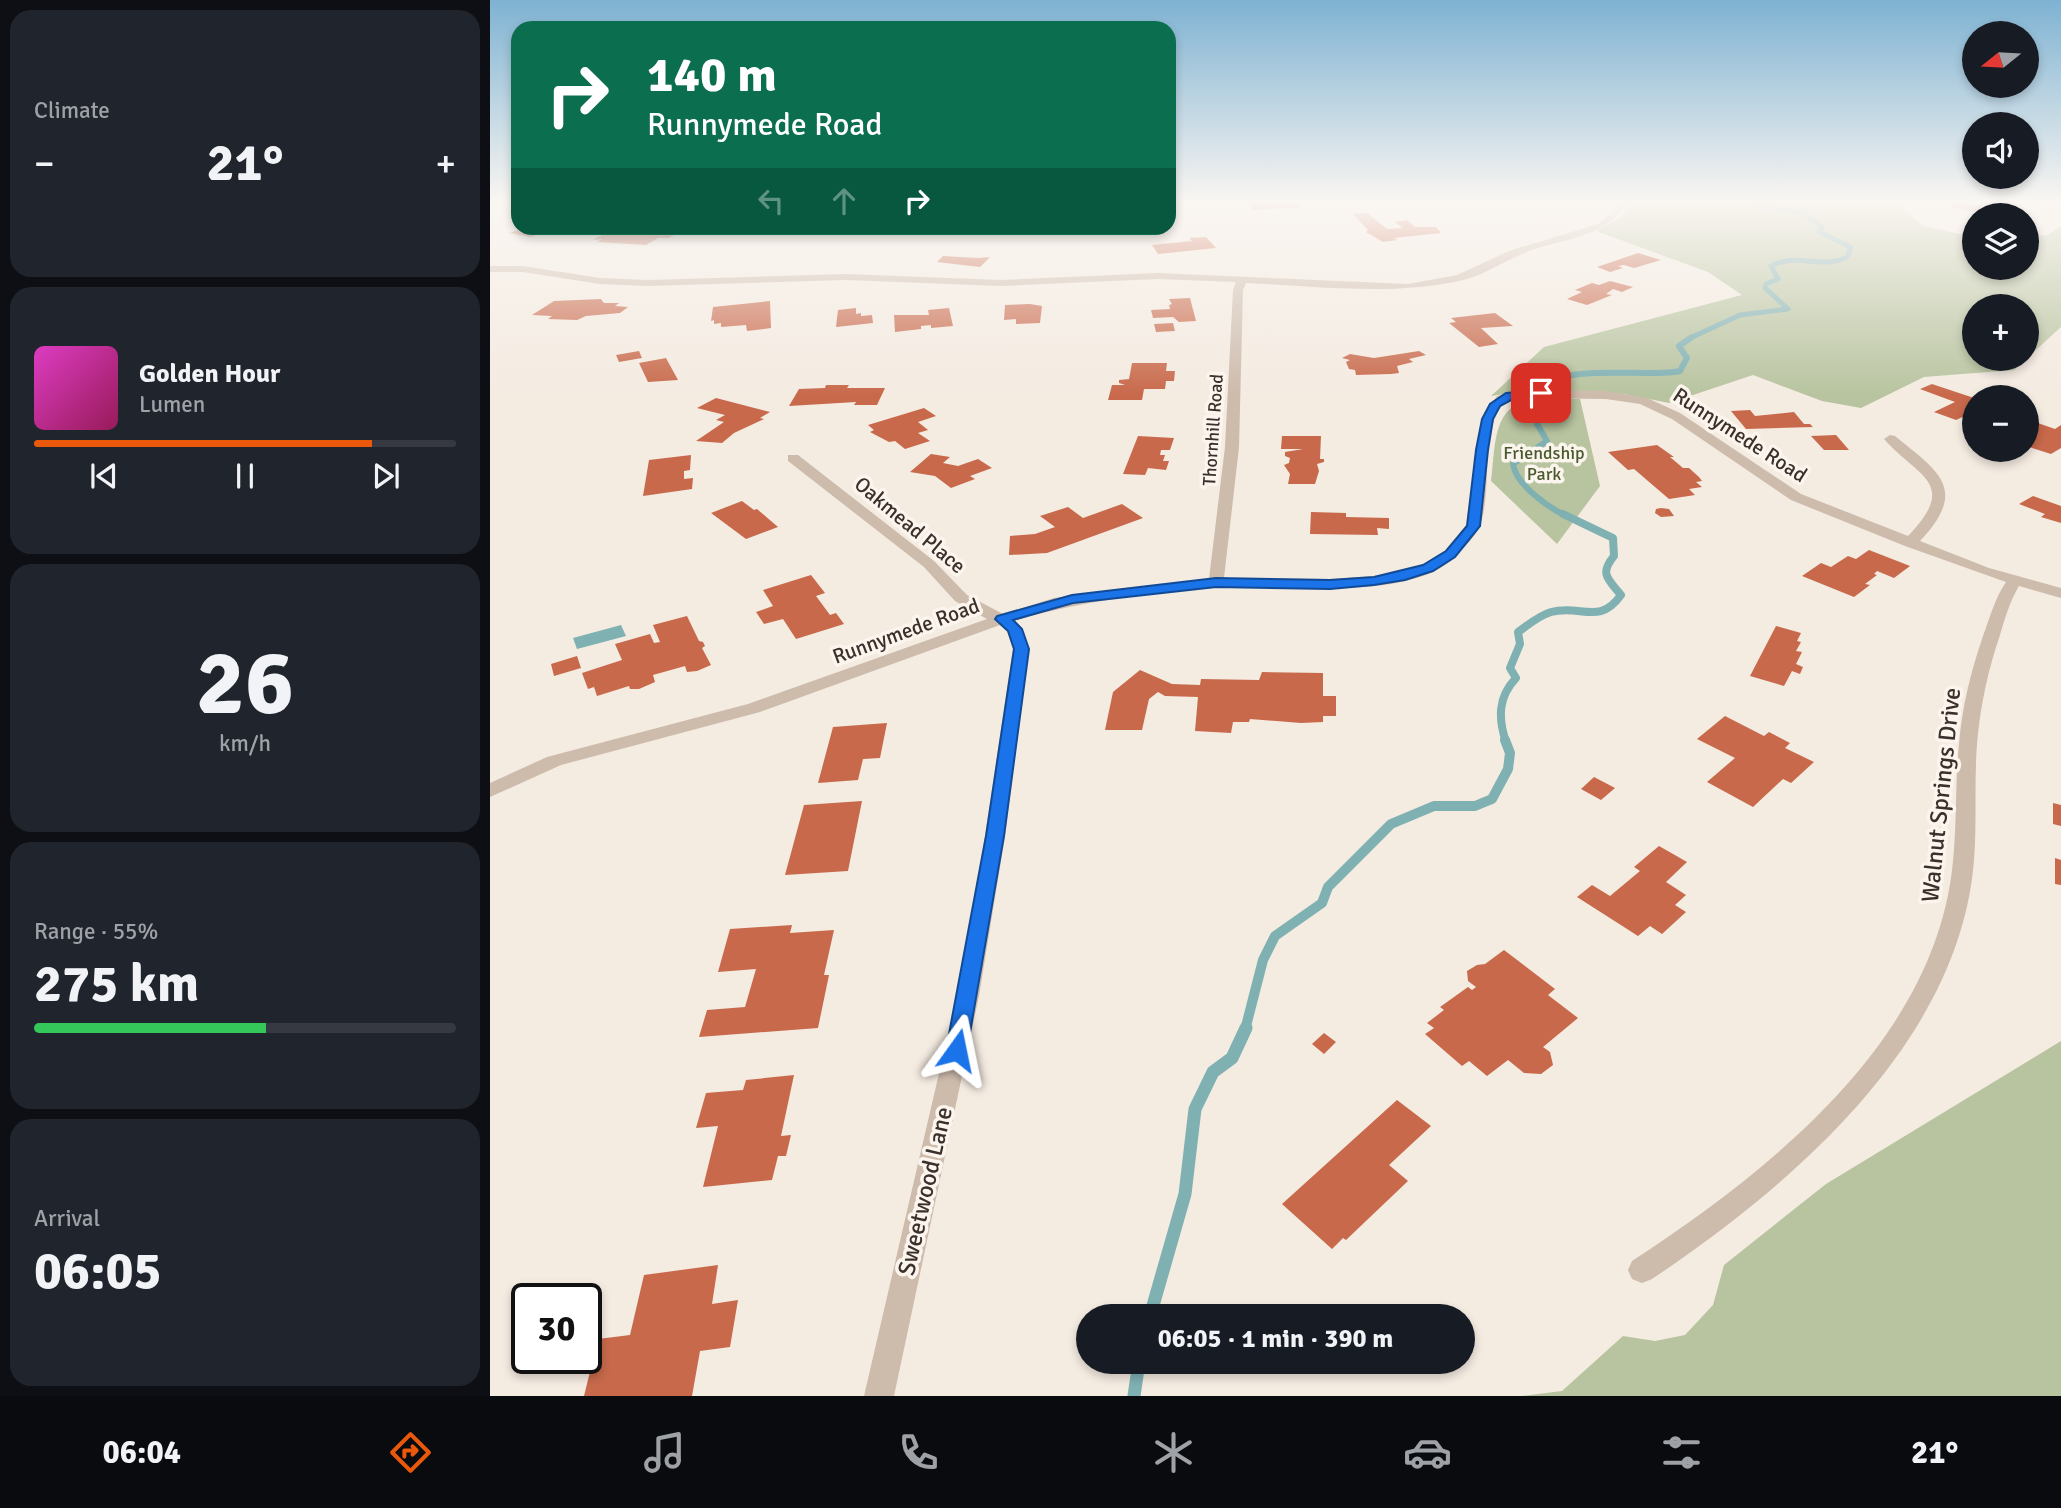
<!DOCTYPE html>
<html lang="en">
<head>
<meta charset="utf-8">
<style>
	body { margin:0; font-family:Signika,sans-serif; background:#20242c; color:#f1f3f6; height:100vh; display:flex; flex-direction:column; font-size:26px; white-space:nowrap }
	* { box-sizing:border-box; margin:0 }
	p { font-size:23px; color:#9ea1a6 }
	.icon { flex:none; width:38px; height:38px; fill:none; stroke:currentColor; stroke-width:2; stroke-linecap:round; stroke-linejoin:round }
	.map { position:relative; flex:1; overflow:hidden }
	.drawer { display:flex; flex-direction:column; gap:10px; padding:10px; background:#0d0f14; width:490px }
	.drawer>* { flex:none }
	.hud { position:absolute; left:21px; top:21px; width:665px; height:214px; border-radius:21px; box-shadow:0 4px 10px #0003; background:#0b6e4f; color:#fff; overflow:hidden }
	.needle { width:46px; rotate:252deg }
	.tools { position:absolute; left:1472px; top:21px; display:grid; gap:14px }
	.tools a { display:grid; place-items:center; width:77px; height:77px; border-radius:50%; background:#171b24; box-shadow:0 4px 10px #0003; font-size:35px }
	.speed { position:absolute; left:21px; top:1283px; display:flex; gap:14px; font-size:35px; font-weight:700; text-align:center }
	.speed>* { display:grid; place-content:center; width:91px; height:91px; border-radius:50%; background:#171b24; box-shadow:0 4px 10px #0003; line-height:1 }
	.speed .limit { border:4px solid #111; border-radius:10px; background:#fff; color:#111 }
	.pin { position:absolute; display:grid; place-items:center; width:60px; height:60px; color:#fff; margin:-30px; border-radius:14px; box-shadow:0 4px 10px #0006 }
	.me { position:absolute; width:77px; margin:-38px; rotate:12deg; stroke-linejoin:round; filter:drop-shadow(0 0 5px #0008) }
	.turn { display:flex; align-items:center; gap:24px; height:147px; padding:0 21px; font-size:32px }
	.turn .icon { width:91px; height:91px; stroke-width:2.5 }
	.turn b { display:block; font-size:49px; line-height:60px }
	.lanes { display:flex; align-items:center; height:66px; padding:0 21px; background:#0003; justify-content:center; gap:35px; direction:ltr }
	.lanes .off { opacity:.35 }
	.big { font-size:52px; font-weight:700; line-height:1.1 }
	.drawer .tile { flex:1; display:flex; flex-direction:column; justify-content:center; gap:10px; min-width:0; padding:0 24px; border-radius:21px; background:#20242c }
	.drawer .dial { align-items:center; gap:0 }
	.dial b { font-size:91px; line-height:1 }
	.song { display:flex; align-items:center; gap:21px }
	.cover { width:84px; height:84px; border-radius:10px; background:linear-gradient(135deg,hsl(310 70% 55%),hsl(330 70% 35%)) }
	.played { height:7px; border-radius:4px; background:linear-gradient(90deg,#ea580c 80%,#363941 80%) }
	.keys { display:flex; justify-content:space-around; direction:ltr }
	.heat { display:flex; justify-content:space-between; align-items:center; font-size:38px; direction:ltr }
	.charge { height:10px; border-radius:5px; background:linear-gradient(90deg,#34c759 55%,#363941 0) }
	.trip { position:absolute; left:586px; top:1304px; width:399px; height:70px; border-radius:35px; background:#171b24; box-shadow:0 4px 10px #0003; font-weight:700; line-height:70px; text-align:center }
	.menu { display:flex; height:112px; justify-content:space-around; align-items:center; background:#090b0e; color:#9ea1a6 }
	.menu .icon { width:49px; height:49px }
	.menu .selected { color:#ea580c }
	.menu b { font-size:32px; color:#f1f3f6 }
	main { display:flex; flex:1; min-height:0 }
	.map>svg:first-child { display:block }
</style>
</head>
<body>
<main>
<section class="drawer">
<div class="tile"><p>Climate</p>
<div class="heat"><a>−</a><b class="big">21°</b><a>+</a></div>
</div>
<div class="tile">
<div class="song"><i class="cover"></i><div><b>Golden Hour</b><p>Lumen</p></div></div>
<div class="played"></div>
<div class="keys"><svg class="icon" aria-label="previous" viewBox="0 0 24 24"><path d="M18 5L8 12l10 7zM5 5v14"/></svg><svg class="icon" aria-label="pause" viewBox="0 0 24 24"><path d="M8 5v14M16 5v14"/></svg><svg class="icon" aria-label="next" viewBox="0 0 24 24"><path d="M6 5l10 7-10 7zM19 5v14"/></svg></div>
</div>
<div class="tile dial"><b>26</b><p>km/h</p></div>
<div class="tile"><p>Range · 55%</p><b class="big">275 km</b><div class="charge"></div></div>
<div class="tile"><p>Arrival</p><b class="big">06:05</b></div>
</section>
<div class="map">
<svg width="1571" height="1396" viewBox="0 0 1571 1396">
	<rect width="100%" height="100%" fill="#f4ebe1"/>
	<g fill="#b8c4a0">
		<path d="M 1141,200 L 1404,200 L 1433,226 L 1484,237 L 1484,268 L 1536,268 L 1537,236 L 1558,235 L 1571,226 L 1571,327 L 1536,359 L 1536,306 L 1484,306 L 1484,359 L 1536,359 L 1524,370 L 1434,377 L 1371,408 L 1332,401 L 1263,375 L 1179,403 L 1134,394 L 1047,389 L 1001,396 L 1054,347 L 1252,295 L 1218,272 L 1106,231 L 1132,217 Z"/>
		<path d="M 1045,398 L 1090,399 L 1110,486 L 1067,544 L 1001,481 C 1006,445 1001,405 1045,398 Z"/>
		<path d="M 1571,1041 L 1571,1396 L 1031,1396 L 1072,1391 L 1133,1336 L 1165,1341 L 1195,1335 L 1223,1305 L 1234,1265 L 1336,1184 Z"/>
	</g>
	<path fill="#7fb0b2" d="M 131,625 L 136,636 L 87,649 L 83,638 Z"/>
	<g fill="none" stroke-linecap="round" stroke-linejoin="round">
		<path stroke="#7fb0b2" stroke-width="5" d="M 1198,339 L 1250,315 L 1298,309 L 1275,288 L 1276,284 L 1288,279 L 1281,266 C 1306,252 1332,270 1357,257 L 1361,247 L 1329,232 L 1332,227 L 1313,213 L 1240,200"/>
		<g stroke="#7fb0b2" stroke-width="6">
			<path d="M 1055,387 C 1074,363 1160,378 1190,371 L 1197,358 L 1189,346 L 1202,337"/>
			<path d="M 1048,405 L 1047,424 L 1057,441 L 1023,464 C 1026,485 1058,507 1076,516"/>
		</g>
		<path stroke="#7fb0b2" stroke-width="8" d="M 1016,742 C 1008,718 1008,697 1026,678 L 1020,668 L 1030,644 L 1028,632 C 1038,625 1048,616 1061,612 C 1091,604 1109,626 1131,595 C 1118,579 1109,574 1124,556 L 1123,538 L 1073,514"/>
		<path stroke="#7fb0b2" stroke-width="10" d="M 755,1030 L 773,960 L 785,936 L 832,903 L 838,887 L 901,824 L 944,806 L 985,806 L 1002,799 L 1018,769 L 1020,753 L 1015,740"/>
		<g stroke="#7fb0b2" stroke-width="13">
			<path d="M 660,1316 L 695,1194 L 705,1109 L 723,1072 L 742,1058 L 756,1028"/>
			<path d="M 644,1396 L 649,1362"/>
		</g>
	</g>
	<g fill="#c8694b">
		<path d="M 799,200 L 812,207 L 763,210 L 758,202 Z"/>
		<path d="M 1466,202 L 1504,208 L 1502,210 L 1517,213 L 1514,215 L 1494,215 L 1496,214 L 1459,207 Z"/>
		<path d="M 877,213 L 897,229 L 913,228 L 905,222 L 917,220 L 925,227 L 946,227 L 951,233 L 904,238 L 907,240 L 893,242 L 876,232 L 878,230 L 863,214 Z"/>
		<path d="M 33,228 L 71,228 L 40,237 L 20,233 Z"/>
		<path d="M 168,230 L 190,231 L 179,238 L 168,238 L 156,245 L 107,242 L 112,239 L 103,240 L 117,232 L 160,235 Z"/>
		<path d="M 716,237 L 726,248 L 668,254 L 662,245 L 702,241 L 699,238 Z"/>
		<path d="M 1148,253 L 1171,260 L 1144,268 L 1134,265 L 1128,266 L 1133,268 L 1120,272 L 1107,267 Z"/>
		<path d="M 453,256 L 488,258 L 500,257 L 490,267 L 447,262 Z"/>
		<path d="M 1120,281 L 1143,287 L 1132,292 L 1123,289 L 1116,294 L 1122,295 L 1097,305 L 1077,299 L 1092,292 L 1085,290 L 1102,283 L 1109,285 Z"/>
		<path d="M 700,298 L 706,321 L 689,322 L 683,317 L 663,318 L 661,310 L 680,309 L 679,305 L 682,304 L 679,299 Z"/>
		<path d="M 111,299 L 114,303 L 129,303 L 125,306 L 138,307 L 130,313 L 96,316 L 87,320 L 58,319 L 62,316 L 42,315 L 64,301 Z"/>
		<path d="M 280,301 L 281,328 L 257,331 L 256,325 L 231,327 L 231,323 L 224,324 L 224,320 L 221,321 L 223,307 Z"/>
		<path d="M 540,304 L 552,306 L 550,323 L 526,324 L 526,319 L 514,320 L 515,305 Z"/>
		<path d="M 366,308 L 366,314 L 371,313 L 371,316 L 382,315 L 383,323 L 346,327 L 348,310 Z"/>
		<path d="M 459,308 L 463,326 L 441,328 L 441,325 L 431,326 L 431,329 L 405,332 L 404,315 L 439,315 L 438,310 Z"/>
		<path d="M 1005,313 L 1023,326 L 991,328 L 1008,344 L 989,347 L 959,323 L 966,322 L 961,318 Z"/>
		<path d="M 683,323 L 685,331 L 666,332 L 664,324 Z"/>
		<path d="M 149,351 L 152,358 L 129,362 L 126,355 Z"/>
		<path d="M 929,351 L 936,355 L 919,359 L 923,362 L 907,366 L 909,373 L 901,374 L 866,375 L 865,370 L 859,369 L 856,362 L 860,360 L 852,358 L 860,354 L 884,358 Z"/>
		<path d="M 176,358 L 188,380 L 158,382 L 149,363 Z"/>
		<path d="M 642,363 L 677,363 L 676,371 L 685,371 L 684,381 L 676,381 L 675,389 L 654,389 L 652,400 L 618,400 L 622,385 L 635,385 L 629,383 L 629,380 L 639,379 Z"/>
		<path d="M 1442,384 L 1484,398 L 1484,416 L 1479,414 L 1466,420 L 1444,412 L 1465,402 L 1430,389 Z"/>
		<path d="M 336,385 L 359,385 L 357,388 L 395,388 L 387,405 L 364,405 L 366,402 L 299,406 L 309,389 L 335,388 Z"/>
		<path d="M 226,398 L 280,412 L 270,418 L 274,419 L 244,433 L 232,443 L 206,441 L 234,422 L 226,420 L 235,415 L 207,408 Z"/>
		<path d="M 434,408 L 446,416 L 428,422 L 438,430 L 428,433 L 440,441 L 415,449 L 405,441 L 399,442 L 380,432 L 384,430 L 378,425 Z"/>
		<path d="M 1260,410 L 1265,416 L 1304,412 L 1314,424 L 1320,424 L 1323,427 L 1256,429 L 1241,411 Z"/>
		<path d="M 1536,419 L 1565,429 L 1571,425 L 1571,448 L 1561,454 L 1536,446 L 1536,443 L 1544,438 L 1536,436 Z"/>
		<path d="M 1346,435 L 1359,450 L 1334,450 L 1321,436 Z"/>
		<path d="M 648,436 L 684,438 L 680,450 L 671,450 L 670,455 L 675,455 L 673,461 L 679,461 L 676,470 L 658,468 L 655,475 L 633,474 Z"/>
		<path d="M 792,436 L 831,436 L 830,459 L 834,459 L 834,462 L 827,464 L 829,471 L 825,484 L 798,484 L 800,474 L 794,465 L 799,463 L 800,458 L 795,456 L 795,452 L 813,449 L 791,449 Z"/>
		<path d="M 1167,445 L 1184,457 L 1180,457 L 1193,468 L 1199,468 L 1209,477 L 1212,481 L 1206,482 L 1212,487 L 1199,489 L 1205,495 L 1179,499 L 1144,469 L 1138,470 L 1118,452 Z"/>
		<path d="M 441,454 L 460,457 L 453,463 L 468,466 L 488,459 L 502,468 L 480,476 L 485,479 L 461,488 L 445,476 L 420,472 Z"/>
		<path d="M 201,455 L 200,470 L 194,471 L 194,479 L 203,478 L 202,489 L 153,496 L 159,460 Z"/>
		<path d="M 1543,496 L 1571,506 L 1571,523 L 1551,517 L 1555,514 L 1529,504 Z"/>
		<path d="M 252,501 L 264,510 L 267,509 L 288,527 L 256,539 L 221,513 Z"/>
		<path d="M 632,504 L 653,518 L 557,553 L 519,555 L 520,536 L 545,534 L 565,527 L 550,516 L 578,507 L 593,518 Z"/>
		<path d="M 1171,508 L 1179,509 L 1184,516 L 1171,517 L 1165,513 L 1166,509 Z"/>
		<path d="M 821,512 L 856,513 L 856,517 L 899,518 L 899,529 L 887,528 L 888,535 L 820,534 Z"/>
		<path d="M 1379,550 L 1420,566 L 1404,578 L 1387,571 L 1384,574 L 1387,575 L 1375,584 L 1380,585 L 1364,597 L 1312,576 L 1331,563 L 1341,567 L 1358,556 L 1366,559 Z"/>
		<path d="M 321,575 L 335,593 L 326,596 L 340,615 L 346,613 L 354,624 L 306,639 L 293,619 L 274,624 L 266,612 L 283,606 L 273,590 Z"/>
		<path d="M 197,616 L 209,641 L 213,642 L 215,646 L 212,648 L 221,665 L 207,671 L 197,672 L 195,666 L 163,675 L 165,682 L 149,689 L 140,689 L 139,686 L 107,696 L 104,687 L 98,689 L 92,673 L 132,660 L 125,644 L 160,634 L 164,643 L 170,642 L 163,625 Z"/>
		<path d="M 1286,626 L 1311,633 L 1307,641 L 1311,642 L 1306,651 L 1312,652 L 1306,664 L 1313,667 L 1310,674 L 1302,671 L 1294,686 L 1260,676 Z"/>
		<path d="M 87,656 L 91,668 L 64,676 L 61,664 Z"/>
		<path d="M 650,670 L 682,684 L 710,685 L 711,679 L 769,680 L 772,672 L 833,673 L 833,696 L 846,696 L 846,716 L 833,716 L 833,722 L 811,723 L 760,719 L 759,722 L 743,722 L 741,733 L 705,731 L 708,697 L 675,696 L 668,692 L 659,699 L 652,730 L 615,730 L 623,692 Z"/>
		<path d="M 1235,716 L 1274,736 L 1279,732 L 1300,743 L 1295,748 L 1324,762 L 1301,783 L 1293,779 L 1263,807 L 1217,782 L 1245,758 L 1207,739 Z"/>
		<path d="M 397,723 L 390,758 L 373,759 L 368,780 L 328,783 L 343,727 Z"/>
		<path d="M 1104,777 L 1125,788 L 1111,800 L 1091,789 Z"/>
		<path d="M 372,801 L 358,871 L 295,875 L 314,805 Z"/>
		<path d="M 1563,803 L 1571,805 L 1571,826 L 1563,824 Z"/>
		<path d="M 1169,846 L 1197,862 L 1176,882 L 1196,895 L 1185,905 L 1196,912 L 1172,934 L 1160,926 L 1148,936 L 1087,897 L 1102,885 L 1120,896 L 1150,871 L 1144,867 Z"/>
		<path d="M 1565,858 L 1571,860 L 1571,885 L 1565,884 Z"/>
		<path d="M 302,925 L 300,933 L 344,930 L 334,975 L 339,975 L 328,1028 L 209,1037 L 217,1010 L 255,1007 L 266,969 L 228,972 L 240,929 Z"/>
		<path d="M 1014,950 L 1065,989 L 1058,995 L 1088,1018 L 1053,1047 L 1060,1052 L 1063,1065 L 1051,1074 L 1034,1073 L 1018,1060 L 997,1076 L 979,1061 L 972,1066 L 935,1034 L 944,1028 L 937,1023 L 954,1010 L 950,1007 L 978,987 L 982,990 L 986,987 L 978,981 L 977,971 L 987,965 L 995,964 Z"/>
		<path d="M 834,1033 L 846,1042 L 834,1054 L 822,1044 Z"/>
		<path d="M 304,1075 L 291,1136 L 301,1135 L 296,1156 L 288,1156 L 282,1180 L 213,1187 L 228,1126 L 206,1128 L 216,1093 L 253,1090 L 256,1080 Z"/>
		<path d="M 907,1100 L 941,1126 L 899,1165 L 918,1181 L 856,1240 L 853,1238 L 842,1249 L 792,1204 Z"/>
		<path d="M 228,1265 L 222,1304 L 248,1300 L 240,1347 L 210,1351 L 202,1396 L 94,1396 L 108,1339 L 140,1335 L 154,1275 Z"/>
	</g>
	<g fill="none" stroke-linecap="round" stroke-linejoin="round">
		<g fill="#cdbbac" fill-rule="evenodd">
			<rect x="0" y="200" width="28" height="5"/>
			<path d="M 1130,200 L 1138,200 C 1122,234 1081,238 1048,248 C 1021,256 995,276 969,281 C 899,296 826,286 756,283 L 753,290 L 749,447 L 734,578 L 840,579 L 884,576 L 933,565 L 955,551 L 976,525 L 992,419 L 1007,396 L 1031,390 L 1116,391 L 1157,398 L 1190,413 L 1311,494 L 1418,536 C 1470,482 1427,477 1394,439 L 1400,435 L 1405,436 C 1449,472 1479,489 1430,541 L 1499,568 L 1571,588 L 1571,598 L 1529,586 C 1520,601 1515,618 1510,635 C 1498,670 1490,707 1487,744 C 1484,783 1487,822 1484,860 C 1470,1042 1302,1185 1162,1279 L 1152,1283 L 1142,1279 L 1138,1270 L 1142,1261 C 1281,1170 1447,1039 1463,861 C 1467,822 1465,783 1469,744 C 1472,707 1481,671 1493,636 C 1500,617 1505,598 1516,582 L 1415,546 L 1301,500 L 1182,419 L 1150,404 L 1116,399 L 1031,398 L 1015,402 C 989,428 1003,492 990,525 C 987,535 974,547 967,555 C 920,605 787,582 723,588 C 657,594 588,601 524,621 L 532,629 L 539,649 L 515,836 L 489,996 L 404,1396 L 374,1396 L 467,996 L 495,836 L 523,649 L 517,631 L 510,625 L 270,712 L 71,765 L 0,797 L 0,783 L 57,757 L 258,704 L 497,619 L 465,601 L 434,567 L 298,461 L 298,455 L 308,455 L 444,561 L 477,595 L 513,614 L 564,598 L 719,579 L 735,447 L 743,290 L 746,282 L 668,279 L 511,286 L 356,280 L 158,286 L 110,284 L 33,272 L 0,272 L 0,266 L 33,266 L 110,278 L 158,280 L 356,274 L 511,280 L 668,273 L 918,284 L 967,275 L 1019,251 L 1108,224 L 1124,211 Z"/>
		</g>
	</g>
	<linearGradient id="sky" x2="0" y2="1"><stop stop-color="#7eb2d2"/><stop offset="0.51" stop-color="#faf6f2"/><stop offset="1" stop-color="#faf6f2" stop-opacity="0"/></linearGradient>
	<rect width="1571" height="395" fill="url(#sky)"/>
	<path fill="#1a73e8" stroke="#114b97" stroke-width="2" d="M 1051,390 L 1057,393 L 1055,395 L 1023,399 L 1010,406 L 1003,419 L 998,450 L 990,526 L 965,557 L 943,571 L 915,580 L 884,585 L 840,589 L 726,587 L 583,603 L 523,620 L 532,629 L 539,649 L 514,836 L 477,1050 L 474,1056 L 467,1058 L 459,1056 L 456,1050 L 496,836 L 524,649 L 518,631 L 505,619 L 507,616 L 582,595 L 726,578 L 840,580 L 884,577 L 933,565 L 956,551 L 977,526 L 986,450 L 992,419 L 1000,404 L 1016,393 Z"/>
	<g text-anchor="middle" stroke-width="7" stroke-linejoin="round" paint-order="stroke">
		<g font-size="18" fill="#3b302b" stroke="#fbf5ee">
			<text transform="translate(723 430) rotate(-86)" y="6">Thornhill Road</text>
		</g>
		<g font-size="18" fill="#4a5a2e" stroke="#fbf5ee">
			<text x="1054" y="459">Friendship<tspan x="1054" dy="21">Park</tspan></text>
		</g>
		<g font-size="21" fill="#3b302b" stroke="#fbf5ee">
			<text transform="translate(1250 435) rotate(33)" y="7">Runnymede Road</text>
			<text transform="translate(420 525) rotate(40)" y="7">Oakmead Place</text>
			<text transform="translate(416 631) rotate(-20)" y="7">Runnymede Road</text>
		</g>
		<g font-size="24" fill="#3b302b" stroke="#fbf5ee">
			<text transform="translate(1451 795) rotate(-84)" y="8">Walnut Springs Drive</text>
			<text transform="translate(435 1191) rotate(-77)" y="8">Sweetwood Lane</text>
		</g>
	</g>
</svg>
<div class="tools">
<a><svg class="needle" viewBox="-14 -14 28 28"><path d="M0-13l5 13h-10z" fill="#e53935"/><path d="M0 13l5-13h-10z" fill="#9ea1a6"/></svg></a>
<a><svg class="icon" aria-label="sound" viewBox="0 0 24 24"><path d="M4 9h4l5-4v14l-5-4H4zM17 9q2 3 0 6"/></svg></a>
<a><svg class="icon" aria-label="layers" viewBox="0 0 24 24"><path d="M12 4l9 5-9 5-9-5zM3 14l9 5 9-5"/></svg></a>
<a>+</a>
<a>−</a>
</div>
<div class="speed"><div class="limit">30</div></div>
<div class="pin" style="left:1051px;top:393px;background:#d93025"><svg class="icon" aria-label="arrive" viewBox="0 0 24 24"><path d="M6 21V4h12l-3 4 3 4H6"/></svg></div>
<svg class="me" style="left:467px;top:1050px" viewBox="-20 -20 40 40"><path d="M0-17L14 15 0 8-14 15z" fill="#1a73e8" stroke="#fff" stroke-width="4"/></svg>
<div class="trip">06:05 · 1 min · 390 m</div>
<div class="hud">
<div class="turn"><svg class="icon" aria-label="right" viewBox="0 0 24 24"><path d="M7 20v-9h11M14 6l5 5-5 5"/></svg><div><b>140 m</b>Runnymede Road</div></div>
<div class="lanes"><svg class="icon off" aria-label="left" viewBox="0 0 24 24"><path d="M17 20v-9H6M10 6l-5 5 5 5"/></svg><svg class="icon off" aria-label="ahead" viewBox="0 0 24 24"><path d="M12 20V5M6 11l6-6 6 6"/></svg><svg class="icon" aria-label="right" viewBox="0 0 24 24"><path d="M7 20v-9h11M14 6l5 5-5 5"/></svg></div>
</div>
</div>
</main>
<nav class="menu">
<b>06:04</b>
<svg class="icon selected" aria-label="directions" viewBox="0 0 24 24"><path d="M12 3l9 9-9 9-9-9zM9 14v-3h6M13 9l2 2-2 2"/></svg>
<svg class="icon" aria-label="music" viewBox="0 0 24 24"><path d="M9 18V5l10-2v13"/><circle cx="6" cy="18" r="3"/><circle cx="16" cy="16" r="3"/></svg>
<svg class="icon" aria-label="phone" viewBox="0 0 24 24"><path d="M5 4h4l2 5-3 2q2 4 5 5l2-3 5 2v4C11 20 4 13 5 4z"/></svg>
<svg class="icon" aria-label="climate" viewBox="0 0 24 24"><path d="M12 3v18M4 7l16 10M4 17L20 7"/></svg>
<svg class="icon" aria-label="car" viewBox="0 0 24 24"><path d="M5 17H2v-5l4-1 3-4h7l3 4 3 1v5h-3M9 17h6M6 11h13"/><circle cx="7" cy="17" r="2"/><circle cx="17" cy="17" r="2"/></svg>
<svg class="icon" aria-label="filters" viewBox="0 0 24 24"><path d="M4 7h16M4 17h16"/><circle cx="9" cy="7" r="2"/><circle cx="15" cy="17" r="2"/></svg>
<b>21°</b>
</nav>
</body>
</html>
